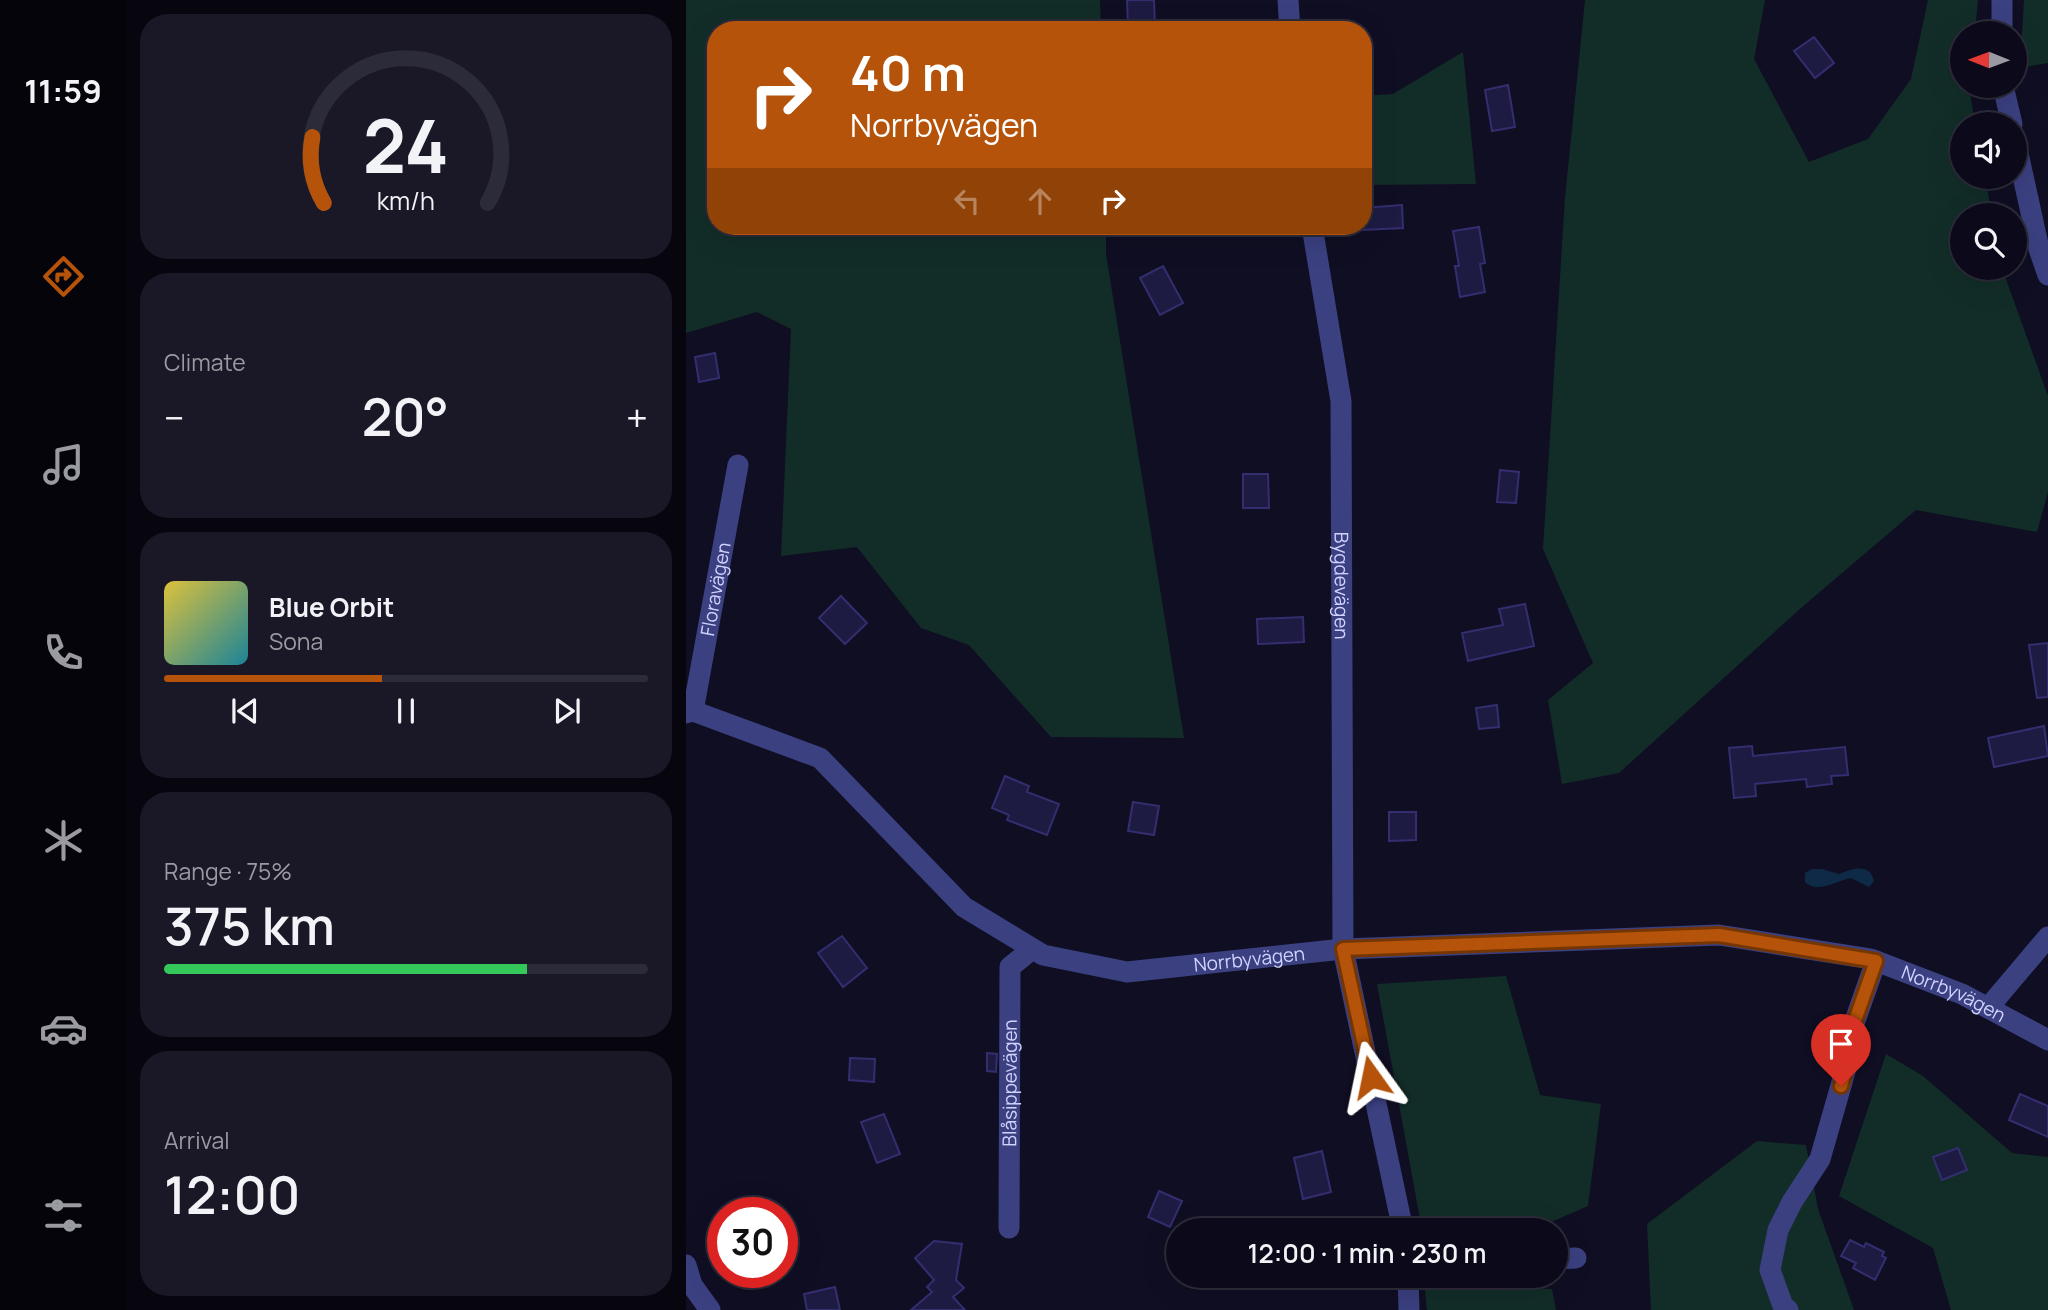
<!DOCTYPE html>
<html lang="en">
<head>
<meta charset="utf-8">
<style>
	body { margin:0; font-family:Manrope,sans-serif; background:#1a1827; color:#f1f3f6; height:100vh; display:flex; flex-direction:column; font-size:26px; white-space:nowrap }
	* { box-sizing:border-box; margin:0 }
	p { font-size:23px; color:#9a9aa2 }
	.icon { flex:none; width:38px; height:38px; fill:none; stroke:currentColor; stroke-width:2; stroke-linecap:round; stroke-linejoin:round }
	.map { position:relative; flex:1; overflow:hidden }
	.sheet { display:flex; flex-direction:column; gap:14px; padding:14px; background:#07060e; width:560px }
	.sheet>* { flex:none }
	.guide { position:absolute; left:21px; top:21px; width:665px; height:214px; border-radius:28px; box-shadow:0 7px 28px #0002,0 0 0 2px #2c2b39; background:#b45309; color:#fff; overflow:hidden }
	.needle { width:46px; rotate:271deg }
	.buttons { position:absolute; left:1264px; top:21px; display:grid; gap:14px }
	.buttons a { display:grid; place-items:center; width:77px; height:77px; border-radius:50%; background:#0c0a1a; box-shadow:0 7px 28px #0002,0 0 0 2px #2c2b39; font-size:35px }
	.speed { position:absolute; left:21px; top:1197px; display:flex; gap:14px; font-size:35px; font-weight:700; text-align:center }
	.speed>* { display:grid; place-content:center; width:91px; height:91px; border-radius:50%; background:#0c0a1a; box-shadow:0 7px 28px #0002,0 0 0 2px #2c2b39; line-height:1 }
	.speed .limit { border:10px solid #d22; background:#fff; color:#111 }
	.pin { position:absolute; display:grid; place-items:center; width:60px; height:60px; color:#fff; margin:-72px -30px; border-radius:50% 50% 50% 0; rotate:-45deg; box-shadow:0 0 7px #0007 }
	.pin .icon { rotate:45deg }
	.me { position:absolute; width:77px; margin:-38px; rotate:348deg; stroke-linejoin:round; filter:drop-shadow(0 0 5px #0008) }
	.turn { display:flex; align-items:center; gap:24px; height:147px; padding:0 28px; font-size:32px }
	.turn .icon { width:91px; height:91px; stroke-width:2.5 }
	.turn b { display:block; font-size:49px; line-height:60px }
	.lanes { display:flex; align-items:center; height:66px; padding:0 28px; background:#0003; justify-content:center; gap:35px; direction:ltr }
	.lanes .off { opacity:.35 }
	.big { font-size:52px; font-weight:600; line-height:1.1 }
	.sheet .widget { flex:1; display:flex; flex-direction:column; justify-content:center; gap:10px; min-width:0; padding:0 24px; border-radius:28px; background:#1a1827 }
	.sheet .dial { align-items:center; gap:0 }
	.dial svg { height:182px; overflow:visible; fill:none; stroke:#2c2b39; stroke-width:7; stroke-linecap:round; text-anchor:middle }
	.dial text { fill:#f1f3f6; stroke:none }
	.song { display:flex; align-items:center; gap:21px }
	.cover { width:84px; height:84px; border-radius:10px; background:linear-gradient(135deg,hsl(50 70% 55%),hsl(190 70% 35%)) }
	.played { height:7px; border-radius:4px; background:linear-gradient(90deg,#b45309 45%,#2c2b39 45%) }
	.keys { display:flex; justify-content:space-around; direction:ltr }
	.heat { display:flex; justify-content:space-between; align-items:center; font-size:38px; direction:ltr }
	.charge { height:10px; border-radius:5px; background:linear-gradient(90deg,#34c759 75%,#2c2b39 0) }
	.trip { position:absolute; left:480px; top:1218px; width:402px; height:70px; border-radius:35px; background:#0c0a1a; box-shadow:0 7px 28px #0002,0 0 0 2px #2c2b39; font-weight:600; line-height:70px; text-align:center }
	main { display:flex; flex:1; min-height:0 }
	.tabs { display:flex; flex-direction:column; width:126px; justify-content:space-around; align-items:center; background:#05040a; color:#9a9aa2 }
	.tabs .icon { width:49px; height:49px }
	.tabs .active { color:#b45309 }
	.tabs b { font-size:32px; color:#f1f3f6 }
	.map>svg:first-child { display:block }
</style>
</head>
<body>
<main>
<nav class="tabs">
<b>11:59</b>
<svg class="icon active" aria-label="directions" viewBox="0 0 24 24"><path d="M12 3l9 9-9 9-9-9zM9 14v-3h6M13 9l2 2-2 2"/></svg>
<svg class="icon" aria-label="music" viewBox="0 0 24 24"><path d="M9 18V5l10-2v13"/><circle cx="6" cy="18" r="3"/><circle cx="16" cy="16" r="3"/></svg>
<svg class="icon" aria-label="phone" viewBox="0 0 24 24"><path d="M5 4h4l2 5-3 2q2 4 5 5l2-3 5 2v4C11 20 4 13 5 4z"/></svg>
<svg class="icon" aria-label="climate" viewBox="0 0 24 24"><path d="M12 3v18M4 7l16 10M4 17L20 7"/></svg>
<svg class="icon" aria-label="car" viewBox="0 0 24 24"><path d="M5 17H2v-5l4-1 3-4h7l3 4 3 1v5h-3M9 17h6M6 11h13"/><circle cx="7" cy="17" r="2"/><circle cx="17" cy="17" r="2"/></svg>
<svg class="icon" aria-label="filters" viewBox="0 0 24 24"><path d="M4 7h16M4 17h16"/><circle cx="9" cy="7" r="2"/><circle cx="15" cy="17" r="2"/></svg>
</nav>
<section class="sheet">
<div class="widget dial"><svg viewBox="0 0 100 80">
<path d="M14 69A42 42 0 1 1 86 69"/>
<path d="M14 69A42 42 0 0 1 9 40" stroke="#b45309"/>
<text x="50" y="56" font-size="32" font-weight="700">24</text>
<text x="50" y="72" font-size="11">km/h</text>
</svg></div>
<div class="widget"><p>Climate</p>
<div class="heat"><a>−</a><b class="big">20°</b><a>+</a></div>
</div>
<div class="widget">
<div class="song"><i class="cover"></i><div><b>Blue Orbit</b><p>Sona</p></div></div>
<div class="played"></div>
<div class="keys"><svg class="icon" aria-label="previous" viewBox="0 0 24 24"><path d="M18 5L8 12l10 7zM5 5v14"/></svg><svg class="icon" aria-label="pause" viewBox="0 0 24 24"><path d="M8 5v14M16 5v14"/></svg><svg class="icon" aria-label="next" viewBox="0 0 24 24"><path d="M6 5l10 7-10 7zM19 5v14"/></svg></div>
</div>
<div class="widget"><p>Range · 75%</p><b class="big">375 km</b><div class="charge"></div></div>
<div class="widget"><p>Arrival</p><b class="big">12:00</b></div>
</section>
<div class="map">
<svg width="1362" height="1310" viewBox="0 0 1362 1310">
	<rect width="100%" height="100%" fill="#100e23"/>
	<g fill="#122d28">
		<path d="M 0,0 L 414,0 L 415,30 L 30,30 L 30,226 L 420,226 L 420,254 L 498,738 L 365,737 L 283,645 L 235,628 L 171,547 L 95,556 L 105,329 L 71,312 L 0,333 Z"/>
		<path d="M 899,0 L 1079,0 L 1068,59 L 1123,162 L 1182,139 L 1225,79 L 1242,0 L 1292,0 L 1289,33 L 1276,33 L 1276,86 L 1283,86 L 1289,124 L 1276,124 L 1276,177 L 1299,177 L 1306,215 L 1276,215 L 1276,268 L 1316,268 L 1362,396 L 1362,492 L 1351,532 L 1230,510 L 1115,608 L 933,773 L 876,784 L 862,700 L 907,663 L 857,549 L 879,198 Z"/>
		<path d="M 1338,0 L 1362,0 L 1362,63 L 1334,68 Z"/>
		<path d="M 777,52 L 790,184 L 677,185 L 677,96 L 707,94 Z"/>
		<path d="M 820,976 L 854,1095 L 915,1104 L 902,1206 L 847,1230 L 736,1230 L 691,984 Z"/>
		<path d="M 1200,1054 L 1237,1076 L 1326,1153 L 1362,1157 L 1362,1310 L 1265,1310 L 1247,1248 L 1153,1196 Z"/>
		<path d="M 1071,1141 L 1120,1145 L 1132,1209 L 1168,1310 L 965,1310 L 961,1224 Z"/>
		<path d="M 738,1282 L 866,1289 L 870,1310 L 741,1310 Z"/>
	</g>
	<path fill="#0e2a47" d="M 1126,869 L 1136,869 L 1153,874 C 1167,868 1184,863 1188,881 L 1183,887 L 1165,878 C 1150,881 1131,894 1119,882 L 1119,873 Z"/>
	<g fill="#1e1b43" stroke="#332e6f" stroke-width="2">
		<path d="M 441,0 L 468,0 L 469,25 L 442,26 Z"/>
		<path d="M 1128,37 L 1148,63 L 1129,78 L 1108,51 Z"/>
		<path d="M 822,85 L 829,127 L 806,131 L 799,90 Z"/>
		<path d="M 716,205 L 717,228 L 677,230 L 677,208 Z"/>
		<path d="M 793,227 L 799,263 L 794,264 L 799,292 L 774,297 L 769,266 L 773,266 L 767,231 Z"/>
		<path d="M 477,266 L 497,303 L 474,315 L 454,278 Z"/>
		<path d="M 29,353 L 33,378 L 13,382 L 9,357 Z"/>
		<path d="M 814,470 L 833,472 L 830,503 L 811,502 Z"/>
		<path d="M 557,474 L 582,474 L 583,508 L 557,508 Z"/>
		<path d="M 155,596 L 181,623 L 159,644 L 133,618 Z"/>
		<path d="M 839,604 L 848,646 L 782,661 L 776,633 L 817,625 L 813,609 Z"/>
		<path d="M 617,617 L 618,642 L 572,644 L 571,619 Z"/>
		<path d="M 1362,643 L 1362,697 L 1351,698 L 1343,645 Z"/>
		<path d="M 811,705 L 813,727 L 793,729 L 790,708 Z"/>
		<path d="M 1358,726 L 1362,756 L 1308,767 L 1302,738 Z"/>
		<path d="M 1066,746 L 1067,756 L 1159,747 L 1162,775 L 1145,776 L 1146,784 L 1121,787 L 1120,779 L 1069,784 L 1070,796 L 1048,798 L 1043,748 Z"/>
		<path d="M 319,776 L 343,786 L 341,792 L 373,804 L 361,835 L 321,820 L 323,815 L 306,808 Z"/>
		<path d="M 447,802 L 473,806 L 468,835 L 442,831 Z"/>
		<path d="M 703,812 L 730,812 L 730,840 L 703,841 Z"/>
		<path d="M 156,936 L 181,968 L 157,987 L 132,953 Z"/>
		<path d="M 301,1053 L 311,1054 L 310,1072 L 301,1071 Z"/>
		<path d="M 164,1058 L 189,1059 L 188,1082 L 163,1080 Z"/>
		<path d="M 1334,1094 L 1362,1106 L 1362,1137 L 1323,1120 Z"/>
		<path d="M 198,1114 L 214,1154 L 191,1163 L 175,1122 Z"/>
		<path d="M 1272,1148 L 1281,1170 L 1256,1180 L 1247,1157 Z"/>
		<path d="M 636,1151 L 645,1192 L 617,1199 L 608,1158 Z"/>
		<path d="M 473,1191 L 496,1201 L 484,1227 L 462,1217 Z"/>
		<path d="M 1164,1240 L 1178,1247 L 1180,1243 L 1198,1252 L 1196,1256 L 1200,1258 L 1189,1280 L 1167,1268 L 1170,1263 L 1155,1256 Z"/>
		<path d="M 248,1241 L 276,1244 L 270,1280 L 278,1288 L 267,1297 L 279,1310 L 225,1310 L 246,1292 L 241,1287 L 248,1280 L 229,1258 Z"/>
		<path d="M 149,1287 L 154,1310 L 121,1310 L 118,1294 Z"/>
	</g>
	<g fill="none" stroke-linecap="round" stroke-linejoin="round">
		<g stroke="#3b4081" stroke-width="21">
			<path d="M 602,0 L 604,30"/>
			<path d="M 1316,0 L 1316,33"/>
			<path d="M 1317,86 L 1326,124"/>
			<path d="M 1328,135 L 1353,249 L 1362,275"/>
			<path id="s1" d="M 626,226 L 655,401 L 657,949 L 717,1230"/>
			<path id="s2" d="M 7,711 L 52,465"/>
			<path id="s3" d="M 0,713 L 7,711 L 134,758 L 278,907 L 357,955 L 441,972 L 657,949 L 1033,935 L 1185,959 L 1276,994 L 1362,1040"/>
			<path d="M 1302,1008 L 1362,937"/>
			<path id="s4" d="M 323,1228 L 324,967 L 346,949"/>
			<path d="M 870,1259 L 890,1258"/>
			<path d="M 0,1265 L 6,1285 L 24,1310"/>
			<path d="M 722,1276 L 723,1310"/>
			<path d="M 1102,1310 L 1097,1306 L 1084,1270 L 1092,1230 L 1106,1202 L 1134,1159 L 1162,1061 L 1165,1032 L 1190,961"/>
		</g>
	</g>
	<g fill="none" stroke-linecap="round" stroke-linejoin="round">
		<g stroke="#753606" stroke-width="18">
			<path id="route" d="M 685,1077 L 657,949 L 1033,935 L 1190,961 L 1165,1032 L 1162,1061 L 1155,1086"/>
		</g>
		<use href="#route" stroke="#b45309" stroke-width="12"/>
	</g>
	<g text-anchor="middle" stroke-width="6" stroke-linejoin="round" paint-order="stroke">
		<g font-size="19" fill="#d1d2fe" stroke="#100e23">
			<text dy="7" stroke="none"><textPath href="#s1" startOffset="362">Bygdevägen</textPath></text>
			<text dy="7" stroke="none"><textPath href="#s2" startOffset="124">Floravägen</textPath></text>
			<text dy="7" stroke="none"><textPath href="#s3" startOffset="651">Norrbyvägen</textPath></text>
			<text dy="7" stroke="none"><textPath href="#s3" startOffset="1365">Norrbyvägen</textPath></text>
			<text dy="7" stroke="none"><textPath href="#s4" startOffset="145">Blåsippevägen</textPath></text>
		</g>
	</g>
</svg>
<div class="buttons">
<a><svg class="needle" viewBox="-14 -14 28 28"><path d="M0-13l5 13h-10z" fill="#e53935"/><path d="M0 13l5-13h-10z" fill="#9a9aa2"/></svg></a>
<a><svg class="icon" aria-label="sound" viewBox="0 0 24 24"><path d="M4 9h4l5-4v14l-5-4H4zM17 9q2 3 0 6"/></svg></a>
<a><svg class="icon" aria-label="search" viewBox="0 0 24 24"><circle cx="10" cy="10" r="6"/><path d="M15 15l6 6"/></svg></a>
</div>
<div class="speed"><div class="limit">30</div></div>
<div class="pin" style="left:1155px;top:1086px;background:#d93025"><svg class="icon" aria-label="arrive" viewBox="0 0 24 24"><path d="M6 21V4h12l-3 4 3 4H6"/></svg></div>
<svg class="me" style="left:685px;top:1077px" viewBox="-20 -20 40 40"><path d="M0-17L14 15 0 8-14 15z" fill="#b45309" stroke="#fff" stroke-width="4"/></svg>
<div class="trip">12:00 · 1 min · 230 m</div>
<div class="guide">
<div class="turn"><svg class="icon" aria-label="right" viewBox="0 0 24 24"><path d="M7 20v-9h11M14 6l5 5-5 5"/></svg><div><b>40 m</b>Norrbyvägen</div></div>
<div class="lanes"><svg class="icon off" aria-label="left" viewBox="0 0 24 24"><path d="M17 20v-9H6M10 6l-5 5 5 5"/></svg><svg class="icon off" aria-label="ahead" viewBox="0 0 24 24"><path d="M12 20V5M6 11l6-6 6 6"/></svg><svg class="icon" aria-label="right" viewBox="0 0 24 24"><path d="M7 20v-9h11M14 6l5 5-5 5"/></svg></div>
</div>
</div>
</main>
</body>
</html>
